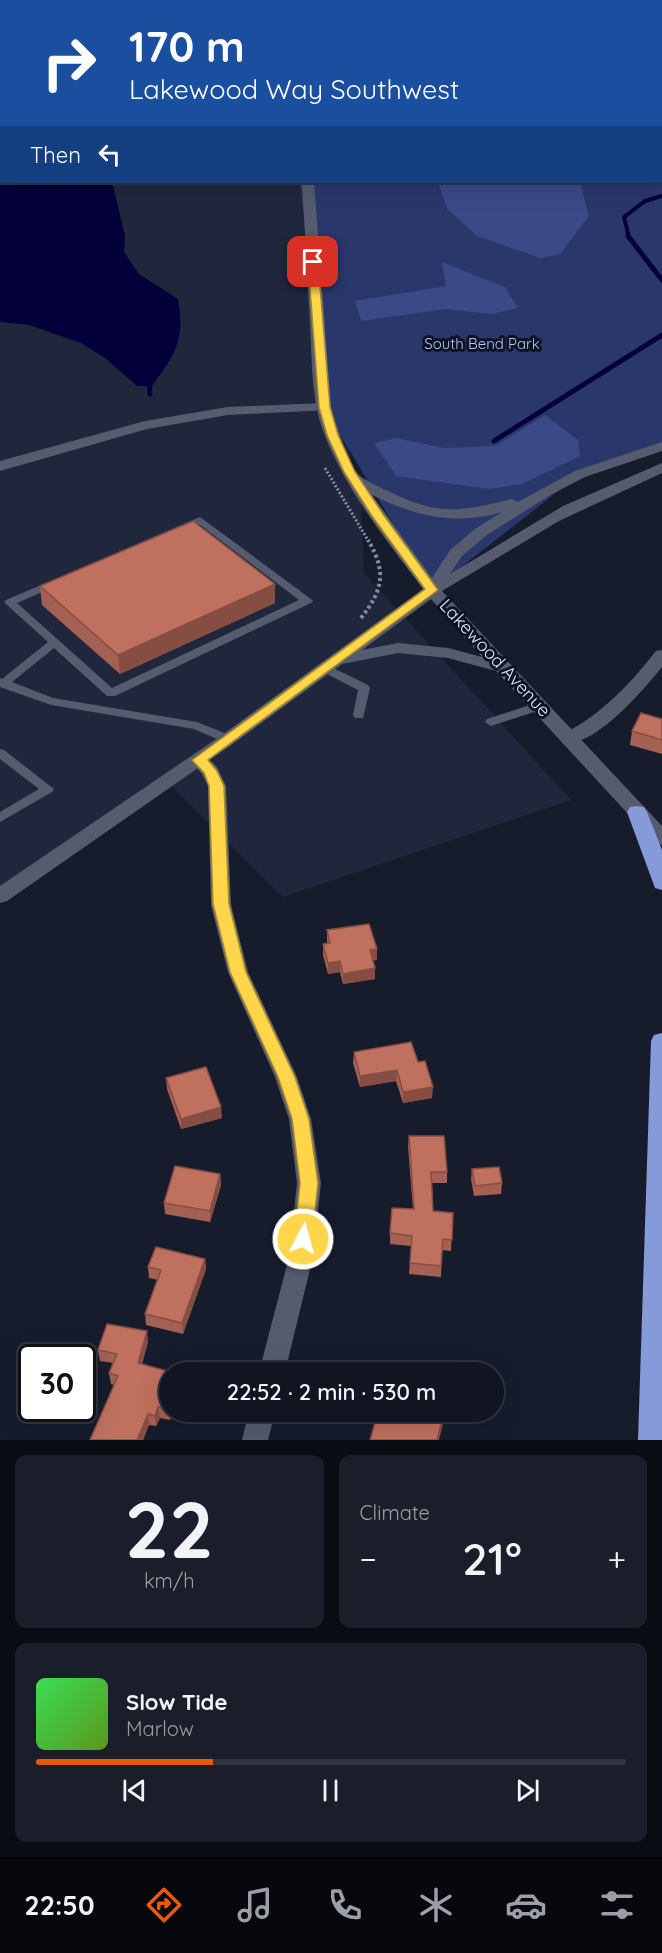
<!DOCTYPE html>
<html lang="en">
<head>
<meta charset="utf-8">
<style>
	body { margin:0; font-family:Quicksand,sans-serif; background:#1a1e2a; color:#f1f3f6; height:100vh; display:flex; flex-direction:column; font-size:22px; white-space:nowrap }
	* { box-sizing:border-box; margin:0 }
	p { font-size:20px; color:#9c9fa5 }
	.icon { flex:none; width:33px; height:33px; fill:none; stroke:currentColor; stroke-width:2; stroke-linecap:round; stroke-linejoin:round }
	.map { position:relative; height:1440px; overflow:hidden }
	.sheet { display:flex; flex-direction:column; gap:15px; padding:15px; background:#090c13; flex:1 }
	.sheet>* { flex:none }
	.banner { position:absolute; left:0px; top:0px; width:663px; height:183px; box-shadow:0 6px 24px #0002,0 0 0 2px #303440; background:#1a4fa0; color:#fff; overflow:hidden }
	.speed { position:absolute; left:18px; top:1344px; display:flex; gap:12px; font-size:30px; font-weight:700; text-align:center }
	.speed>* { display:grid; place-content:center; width:78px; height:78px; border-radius:50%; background:#111522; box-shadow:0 6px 24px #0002,0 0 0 2px #303440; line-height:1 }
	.speed .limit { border:3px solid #111; border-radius:9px; background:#fff; color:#111 }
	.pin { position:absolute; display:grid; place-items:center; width:51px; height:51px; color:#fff; margin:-26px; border-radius:12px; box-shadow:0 3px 9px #0006 }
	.me { position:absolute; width:66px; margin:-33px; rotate:6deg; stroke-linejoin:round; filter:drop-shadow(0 0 4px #0008) }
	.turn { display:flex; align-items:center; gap:21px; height:126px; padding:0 30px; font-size:27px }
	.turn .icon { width:78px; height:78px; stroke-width:2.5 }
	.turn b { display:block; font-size:42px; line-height:51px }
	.then { display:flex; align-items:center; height:57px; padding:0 30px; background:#0003; gap:12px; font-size:22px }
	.big { font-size:45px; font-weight:600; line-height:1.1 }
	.sheet .widget { flex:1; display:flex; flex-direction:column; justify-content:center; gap:9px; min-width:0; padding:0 21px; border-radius:12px; background:#1a1e2a }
	.sheet .dial { align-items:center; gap:0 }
	.dial b { font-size:78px; line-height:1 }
	.song { display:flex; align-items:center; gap:18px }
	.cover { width:72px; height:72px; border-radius:9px; background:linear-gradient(135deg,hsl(130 70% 55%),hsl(90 70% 35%)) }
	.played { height:6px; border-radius:3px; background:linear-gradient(90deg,#ea580c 30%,#303440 30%) }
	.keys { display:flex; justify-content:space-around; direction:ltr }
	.heat { display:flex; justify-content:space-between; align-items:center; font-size:33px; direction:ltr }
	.sheet .tiles { flex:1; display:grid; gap:15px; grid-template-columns:1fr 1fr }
	.widget:last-child { grid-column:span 2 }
	.trip { position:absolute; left:159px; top:1362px; width:345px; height:60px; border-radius:30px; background:#111522; box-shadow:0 6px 24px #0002,0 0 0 2px #303440; font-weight:600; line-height:60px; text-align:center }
	.tabs { display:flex; height:96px; justify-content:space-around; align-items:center; background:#07080e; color:#9c9fa5 }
	.tabs .icon { width:42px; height:42px }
	.tabs .active { color:#ea580c }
	.tabs b { font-size:27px; color:#f1f3f6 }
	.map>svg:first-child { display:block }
</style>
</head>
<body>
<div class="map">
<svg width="662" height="1440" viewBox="0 0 662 1440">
	<rect width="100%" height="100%" fill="#171c2d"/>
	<path fill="#20273d" d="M 0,109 L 2,182 L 319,182 L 339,334 L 350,461 L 360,479 L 364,573 L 571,800 L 283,897 L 171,785 L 0,903 Z"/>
	<path fill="#29376b" d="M 268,0 L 662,0 L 662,446 L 580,474 L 432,590 L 324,407 L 300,182 L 662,182 L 662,2 Z"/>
	<g fill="#394a87">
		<path d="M 389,0 L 607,0 L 388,1 Z"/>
		<path d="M 438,182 L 580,182 L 589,216 L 560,254 L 540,258 L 477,236 L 447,209 Z"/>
		<path d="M 442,262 L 505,287 L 518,308 L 490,314 L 446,309 L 361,321 L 355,301 L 446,286 Z"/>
		<path d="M 545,415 L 578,440 L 580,456 L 522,484 L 489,489 L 396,476 L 374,443 L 396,438 L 444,448 L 495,446 Z"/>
	</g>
	<path fill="#04013a" d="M 0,163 L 2,182 L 109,182 L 113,186 L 125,236 L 124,252 L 139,274 L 178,299 C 185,341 176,353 152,386 L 137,386 L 105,358 L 81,343 L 29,325 L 0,322 Z"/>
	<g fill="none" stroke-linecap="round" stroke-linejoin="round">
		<g stroke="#04013a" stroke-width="4">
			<path d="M 656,0 L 660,2"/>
			<path d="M 568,2 L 571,0"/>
			<path d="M 629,237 L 624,217 L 645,201 L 662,196"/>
		</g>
		<g stroke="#04013a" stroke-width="5">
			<path d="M 628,236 L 662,280"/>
			<path d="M 149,379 L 150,394"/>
			<path d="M 494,441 L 662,335"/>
		</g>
		<g stroke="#888c9a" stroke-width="2" stroke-dasharray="1.5 1.5" stroke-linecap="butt">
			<path d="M 341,0 L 347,2"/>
			<path d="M 396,2 L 408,0"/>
		</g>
		<path stroke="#888c9a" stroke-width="3" stroke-dasharray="2 2" stroke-linecap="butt" d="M 325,468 L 369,542"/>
		<path stroke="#888c9a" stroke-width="4" stroke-dasharray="3 3" stroke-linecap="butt" d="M 361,618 C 383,590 387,572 368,540"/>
		<g fill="#555c70" fill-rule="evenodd">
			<path d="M 22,0 L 29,0 L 21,2 Z"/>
			<path d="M 200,517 L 311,599 L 313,601 L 311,603 L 115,696 L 107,696 L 54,648 L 12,682 L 53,698 L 197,722 L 232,736 L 234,739 L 232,742 L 224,742 L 194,729 L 51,705 L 0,687 L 0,678 L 2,679 L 48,642 L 6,604 L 4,602 L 6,600 ZM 199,524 L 299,600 L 112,688 L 17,603 Z"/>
			<path d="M 325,664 L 368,685 L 370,688 L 363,718 L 355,718 L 353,715 L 358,690 L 321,671 L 319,668 L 321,665 Z"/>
			<path d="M 539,702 L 545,706 L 543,709 L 491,726 L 485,722 L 487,719 Z"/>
			<path d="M 0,749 L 4,750 L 54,789 L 52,792 L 0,822 L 0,812 L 39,789 L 0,759 Z"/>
		</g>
		<g fill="#555c70" fill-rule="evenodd">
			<rect x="0" y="125" width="2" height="7"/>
			<path d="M 324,403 L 331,407 L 329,410 L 228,415 L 147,429 L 0,471 L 0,461 L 145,421 L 228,407 Z"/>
			<path d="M 662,650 L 662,667 C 645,688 593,750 563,742 L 560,738 L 563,734 C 601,715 629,685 656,651 Z"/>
			<path d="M 199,754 L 206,756 L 217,767 L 226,786 L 231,905 L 248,972 L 297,1077 L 311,1119 L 321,1183 L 313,1257 L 285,1372 L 259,1372 L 289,1257 L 297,1183 L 289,1119 L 275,1077 L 228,972 L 211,905 L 208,786 L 202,774 L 190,760 L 192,756 Z"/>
			<path d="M 249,1412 L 275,1412 L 268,1440 L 242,1440 Z"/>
		</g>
		<g fill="#555c70" fill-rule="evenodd">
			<path d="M 262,0 L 272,0 L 273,2 L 263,2 Z"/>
			<path d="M 302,182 L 314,182 L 331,407 C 336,424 348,463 359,475 C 366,481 379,487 388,491 C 438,516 459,512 512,499 L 518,502 L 575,471 L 662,442 L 662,451 L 585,477 L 552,494 L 487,535 L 462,556 L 450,574 L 563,506 L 662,463 L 662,473 L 559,521 L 442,591 L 662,826 L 662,845 L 655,843 L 496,671 L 448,658 L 398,653 L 342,664 L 234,743 L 7,901 L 0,903 L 0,886 L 222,735 L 423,589 C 387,541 347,492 325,436 C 311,401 312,360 310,323 C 307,276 305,229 302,182 ZM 372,495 C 415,516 455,526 502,512 L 475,529 L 450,550 L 432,578 ZM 431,599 L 482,657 L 448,648 L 398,643 L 362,650 Z"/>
		</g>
		<g fill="#869ad9" fill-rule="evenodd">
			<path d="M 637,806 L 644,807 L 647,812 L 662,850 L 662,890 L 655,888 L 627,812 L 630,807 Z"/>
			<path d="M 662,1033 L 662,1440 L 638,1440 L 651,1041 L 654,1035 Z"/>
		</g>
	</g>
	<g fill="#a46052">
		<path d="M 40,586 L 275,603 L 120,674 L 42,605 Z"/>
		<path d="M 662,719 L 662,754 L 630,745 L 632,731 Z"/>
		<path d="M 327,930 L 377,960 L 373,960 L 375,968 L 375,979 L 343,984 L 340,972 L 328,974 L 323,955 L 323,944 L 327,943 Z"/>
		<path d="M 354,1052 L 418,1062 L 432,1098 L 403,1103 L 396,1081 L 360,1087 L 353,1063 Z"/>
		<path d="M 166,1078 L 222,1118 L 181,1129 L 167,1089 Z"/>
		<path d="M 409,1136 L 447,1172 L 447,1183 L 432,1183 L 433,1211 L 453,1213 L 451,1251 L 442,1250 L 441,1277 L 409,1274 L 411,1246 L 390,1244 L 390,1233 L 413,1209 L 408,1147 Z"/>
		<path d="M 472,1169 L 502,1183 L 501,1194 L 474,1196 L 471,1179 Z"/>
		<path d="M 220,1174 L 221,1185 L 210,1222 L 165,1214 L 164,1203 Z"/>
		<path d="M 205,1259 L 206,1269 L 183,1334 L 146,1325 L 145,1314 L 158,1280 L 149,1278 L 148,1267 Z"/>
		<path d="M 148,1342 L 142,1364 L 170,1412 L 173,1412 L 170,1420 L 160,1418 L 156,1426 L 149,1425 L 143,1440 L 90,1440 L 114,1385 L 111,1384 L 109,1373 L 113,1363 L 100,1361 L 98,1350 Z"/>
	</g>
	<g fill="#864e42">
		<path d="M 275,584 L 275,603 L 120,674 L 118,655 Z"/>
		<path d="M 377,949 L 377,960 L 370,961 L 370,950 Z"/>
		<path d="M 340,961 L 340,972 L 328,974 L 328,963 Z"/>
		<path d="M 375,968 L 375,979 L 343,984 L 343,974 Z"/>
		<path d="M 397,1070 L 396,1081 L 360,1087 L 360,1076 Z"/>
		<path d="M 433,1087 L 432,1098 L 403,1103 L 403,1092 Z"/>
		<path d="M 221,1107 L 222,1118 L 181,1129 L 181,1119 Z"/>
		<path d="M 220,1174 L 221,1185 L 210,1222 L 210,1211 Z"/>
		<path d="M 205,1259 L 206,1269 L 183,1334 L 182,1323 Z"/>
		<path d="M 147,1331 L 148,1342 L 139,1374 L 138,1363 Z"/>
		<path d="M 158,1407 L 160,1418 L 156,1426 L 155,1416 Z"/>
		<path d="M 170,1407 L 170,1412 L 173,1412 L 170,1420 L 168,1410 Z"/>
		<path d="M 444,1412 L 446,1412 L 439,1440 L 437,1440 Z"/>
		<path d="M 148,1414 L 149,1425 L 143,1440 L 137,1440 Z"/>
	</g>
	<g fill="#bf705f" stroke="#864e42" stroke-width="1.5">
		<path d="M 193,521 L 275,584 L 118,655 L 40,586 Z"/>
		<path d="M 641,713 L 662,719 L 662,740 L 632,731 Z"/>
		<path d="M 369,924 L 377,949 L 370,950 L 375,968 L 343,974 L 340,961 L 328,963 L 323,944 L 330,943 L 327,930 Z"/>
		<path d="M 411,1042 L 418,1062 L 425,1061 L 433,1087 L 403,1092 L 397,1070 L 360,1076 L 354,1052 Z"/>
		<path d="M 206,1067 L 221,1107 L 181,1119 L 166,1078 Z"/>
		<path d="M 409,1136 L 444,1136 L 447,1172 L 431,1172 L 433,1211 L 453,1213 L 452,1240 L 443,1239 L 441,1266 L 410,1263 L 412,1236 L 390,1233 L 392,1208 L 414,1209 Z"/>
		<path d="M 175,1166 L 220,1174 L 210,1211 L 164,1203 Z"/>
		<path d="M 499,1167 L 502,1183 L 475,1186 L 472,1169 Z"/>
		<path d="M 156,1247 L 205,1259 L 182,1323 L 145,1314 L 161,1270 L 148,1267 Z"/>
		<path d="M 107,1324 L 147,1331 L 138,1363 L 167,1371 L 165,1376 L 170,1378 L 170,1407 L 168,1410 L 158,1407 L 155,1416 L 148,1414 L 137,1440 L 90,1440 L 118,1376 L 109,1373 L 117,1354 L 98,1350 Z"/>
		<path d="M 378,1412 L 444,1412 L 437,1440 L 370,1440 Z"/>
	</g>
	<path fill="#ffd54a" stroke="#a68a30" stroke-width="1.5" d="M 313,259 L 318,262 L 330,407 L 338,435 L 355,472 L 383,514 L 438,590 L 208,760 L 217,771 L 224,786 L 229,904 L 246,972 L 295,1077 L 309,1119 L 318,1183 L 312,1239 L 309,1244 L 303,1246 L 297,1244 L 294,1239 L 300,1183 L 292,1119 L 278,1077 L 230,972 L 213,904 L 209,786 L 204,773 L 192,760 L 425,589 L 372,516 L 344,472 L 327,435 L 319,407 L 308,262 Z"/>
	<g text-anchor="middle" stroke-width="6" stroke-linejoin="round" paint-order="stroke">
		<g font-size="15" fill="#b2c4fb" stroke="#0e1323">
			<text x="482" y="349">South Bend Park</text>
		</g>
		<g font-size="18" fill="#e5e9f5" stroke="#0e1323">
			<text transform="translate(495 658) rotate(47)" y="6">Lakewood Avenue</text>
		</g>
	</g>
</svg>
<div class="speed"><div class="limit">30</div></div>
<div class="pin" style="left:313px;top:262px;background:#d93025"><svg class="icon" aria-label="arrive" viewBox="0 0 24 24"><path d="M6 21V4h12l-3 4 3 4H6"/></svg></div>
<svg class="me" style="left:303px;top:1239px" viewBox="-20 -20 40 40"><circle r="17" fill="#ffd54a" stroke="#fff" stroke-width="3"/><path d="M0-11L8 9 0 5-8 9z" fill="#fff"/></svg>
<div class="trip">22:52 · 2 min · 530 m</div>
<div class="banner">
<div class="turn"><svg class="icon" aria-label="right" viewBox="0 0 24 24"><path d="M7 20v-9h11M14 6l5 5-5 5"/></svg><div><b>170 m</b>Lakewood Way Southwest</div></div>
<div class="then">Then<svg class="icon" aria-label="left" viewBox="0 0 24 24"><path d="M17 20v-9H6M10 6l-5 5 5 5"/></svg></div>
</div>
</div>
<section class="sheet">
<div class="tiles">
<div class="widget dial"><b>22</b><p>km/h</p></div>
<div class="widget"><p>Climate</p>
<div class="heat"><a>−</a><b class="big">21°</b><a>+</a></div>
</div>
<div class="widget">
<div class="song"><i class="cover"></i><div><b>Slow Tide</b><p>Marlow</p></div></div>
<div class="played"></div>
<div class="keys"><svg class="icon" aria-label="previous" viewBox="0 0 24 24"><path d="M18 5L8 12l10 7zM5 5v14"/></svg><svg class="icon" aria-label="pause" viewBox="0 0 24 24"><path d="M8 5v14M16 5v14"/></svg><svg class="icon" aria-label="next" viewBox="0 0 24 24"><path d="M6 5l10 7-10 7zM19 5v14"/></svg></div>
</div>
</div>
</section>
<nav class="tabs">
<b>22:50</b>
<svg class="icon active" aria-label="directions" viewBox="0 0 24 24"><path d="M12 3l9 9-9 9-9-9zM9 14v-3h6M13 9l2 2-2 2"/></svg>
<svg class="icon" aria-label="music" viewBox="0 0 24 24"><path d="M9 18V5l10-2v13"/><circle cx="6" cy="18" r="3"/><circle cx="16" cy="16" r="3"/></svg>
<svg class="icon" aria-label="phone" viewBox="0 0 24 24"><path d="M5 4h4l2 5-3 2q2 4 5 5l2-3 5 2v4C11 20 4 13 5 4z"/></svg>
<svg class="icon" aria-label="climate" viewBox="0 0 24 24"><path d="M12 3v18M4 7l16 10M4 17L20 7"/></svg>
<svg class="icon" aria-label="car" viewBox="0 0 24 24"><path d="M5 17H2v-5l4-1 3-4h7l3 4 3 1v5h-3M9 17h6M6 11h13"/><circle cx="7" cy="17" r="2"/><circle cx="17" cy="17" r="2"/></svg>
<svg class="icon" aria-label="filters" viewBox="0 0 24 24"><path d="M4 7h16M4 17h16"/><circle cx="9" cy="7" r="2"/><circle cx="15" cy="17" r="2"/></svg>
</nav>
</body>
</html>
